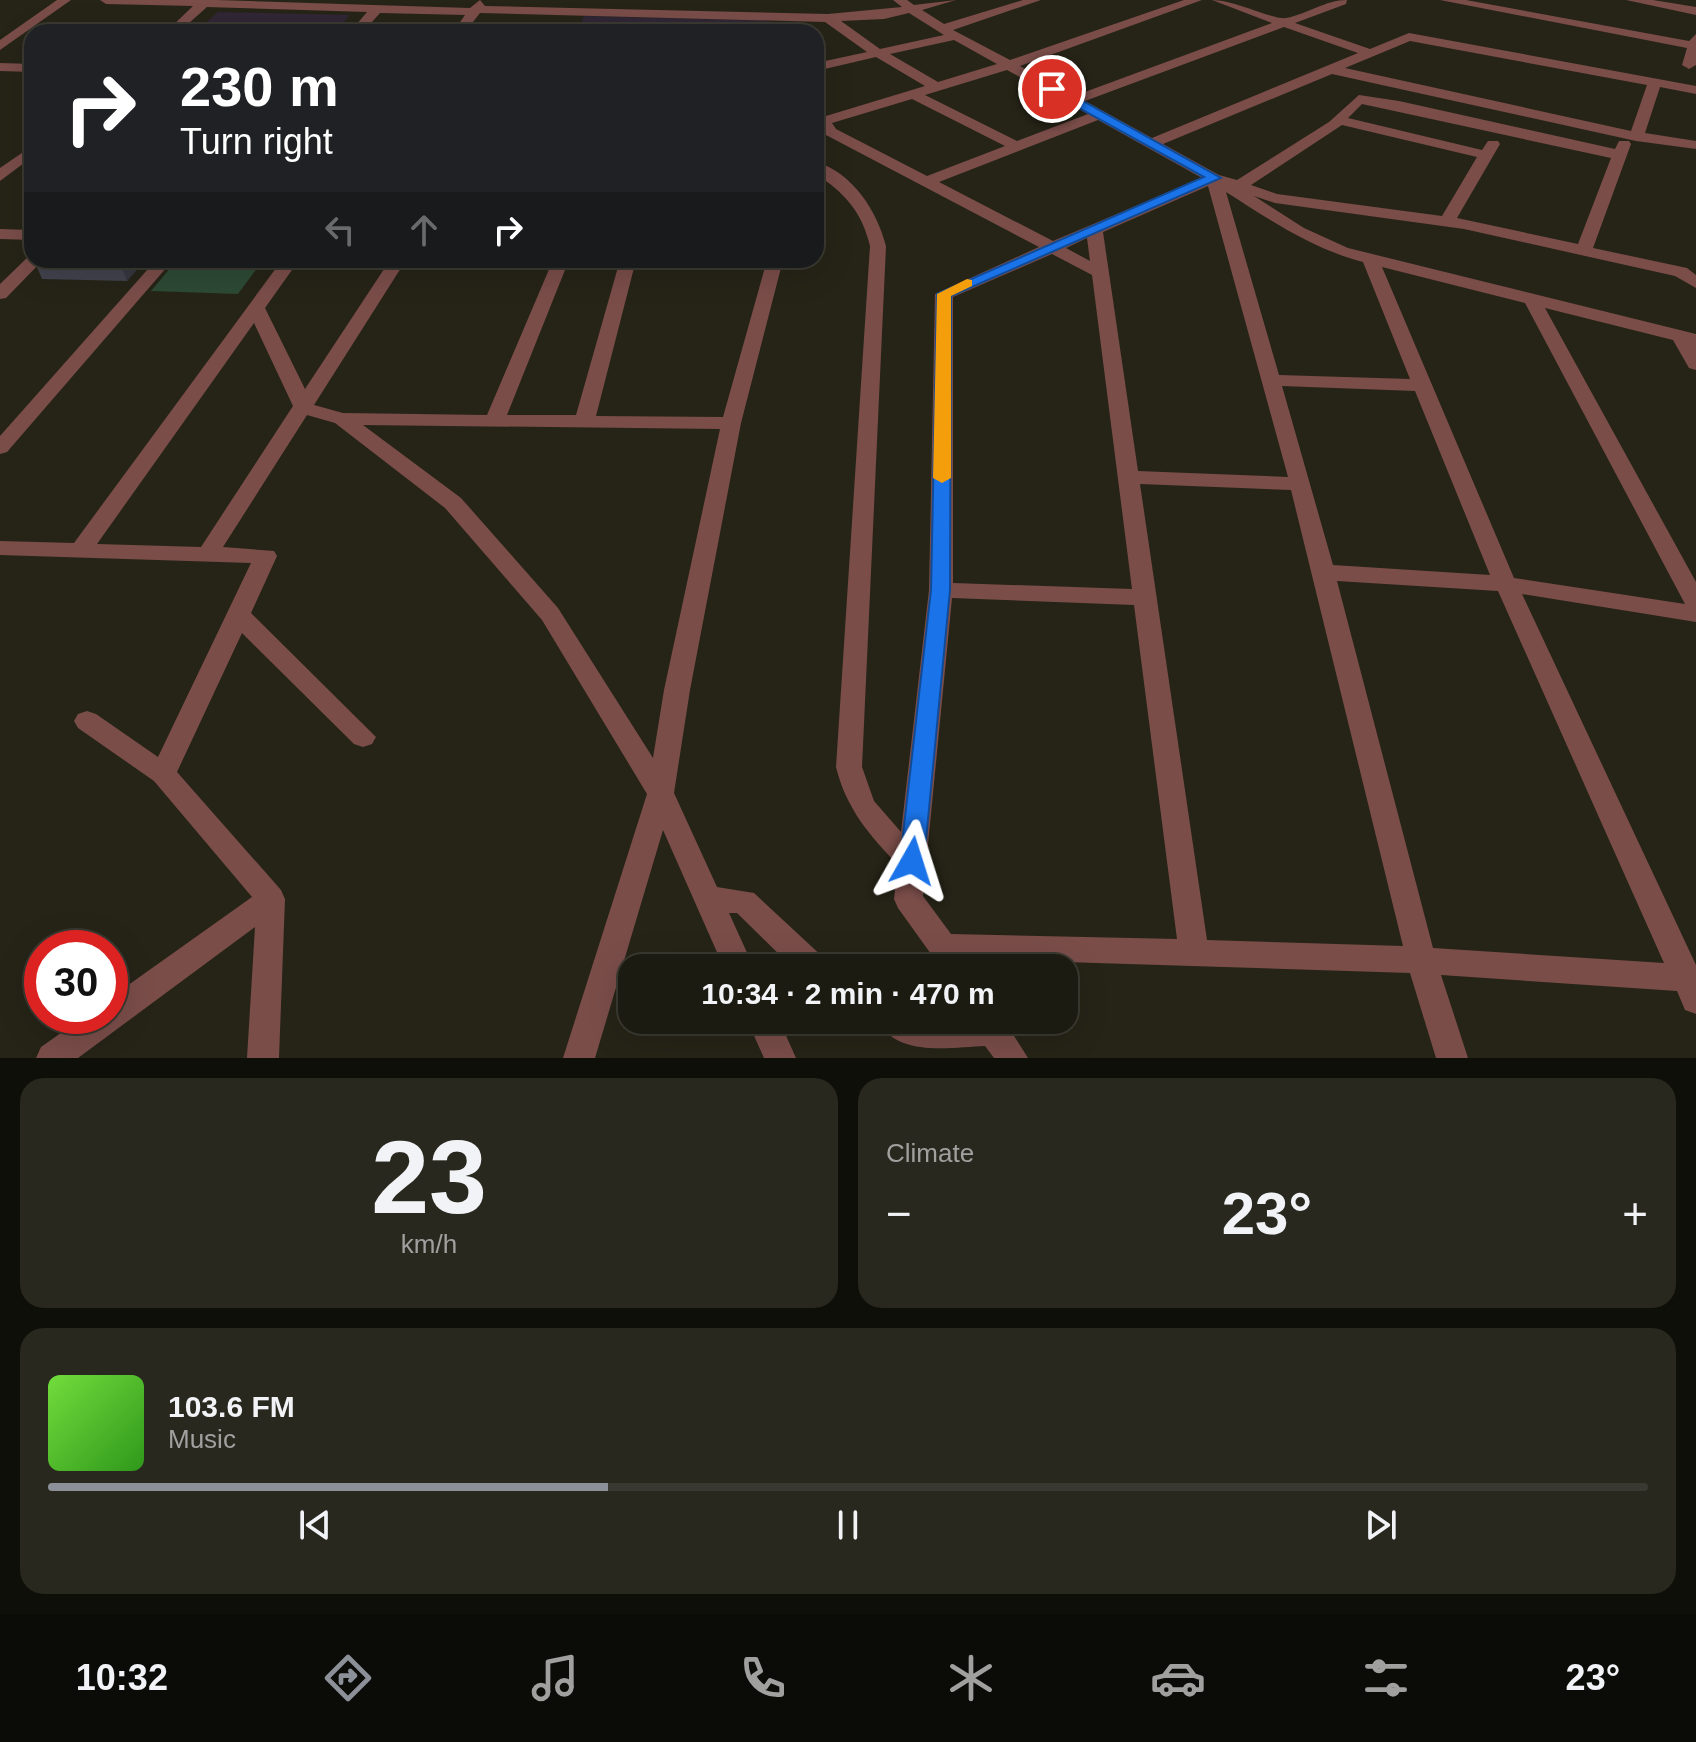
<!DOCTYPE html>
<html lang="en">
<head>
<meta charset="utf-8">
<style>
	body { margin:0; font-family:Helvetica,sans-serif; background:#29281f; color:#f1f3f6; height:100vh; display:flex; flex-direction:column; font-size:30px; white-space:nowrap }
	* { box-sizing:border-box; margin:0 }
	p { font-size:26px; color:#a0a19f }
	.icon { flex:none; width:44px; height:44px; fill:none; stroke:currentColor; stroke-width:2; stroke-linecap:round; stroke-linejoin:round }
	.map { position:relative; height:1058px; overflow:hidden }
	.side { display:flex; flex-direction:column; gap:20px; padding:20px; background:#0f0f09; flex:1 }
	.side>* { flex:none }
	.banner { position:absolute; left:24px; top:24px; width:800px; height:244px; border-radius:24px; box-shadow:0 8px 32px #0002,0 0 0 2px #3a3931; background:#202124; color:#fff; overflow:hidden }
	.speed { position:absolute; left:24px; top:930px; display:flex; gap:16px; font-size:40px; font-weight:700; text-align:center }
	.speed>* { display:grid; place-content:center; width:104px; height:104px; border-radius:50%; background:#1c1b11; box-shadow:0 8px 32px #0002,0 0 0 2px #3a3931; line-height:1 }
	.speed .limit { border:12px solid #d22; background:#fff; color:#111 }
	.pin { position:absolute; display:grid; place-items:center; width:68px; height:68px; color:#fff; margin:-34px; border:4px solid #fff; border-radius:50%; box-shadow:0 2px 8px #0007 }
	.me { position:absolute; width:88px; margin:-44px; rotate:6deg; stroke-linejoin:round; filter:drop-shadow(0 0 6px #0008) }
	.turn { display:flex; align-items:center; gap:28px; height:168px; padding:0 24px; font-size:36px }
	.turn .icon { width:104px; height:104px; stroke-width:2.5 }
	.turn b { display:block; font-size:56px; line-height:68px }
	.lanes { display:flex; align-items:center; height:76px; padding:0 24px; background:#0003; justify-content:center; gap:40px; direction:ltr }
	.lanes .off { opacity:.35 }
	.big { font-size:60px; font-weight:800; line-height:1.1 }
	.side .tile { flex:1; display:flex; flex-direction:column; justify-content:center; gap:12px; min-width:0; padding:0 28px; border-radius:24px; background:#29281f }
	.side .dial { align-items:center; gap:0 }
	.dial b { font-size:104px; line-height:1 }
	.song { display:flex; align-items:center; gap:24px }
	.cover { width:96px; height:96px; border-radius:12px; background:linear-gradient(135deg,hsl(100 70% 55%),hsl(110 70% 35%)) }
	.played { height:8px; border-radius:4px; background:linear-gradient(90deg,#8c9099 35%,#3a3931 35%) }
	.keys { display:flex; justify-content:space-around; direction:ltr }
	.heat { display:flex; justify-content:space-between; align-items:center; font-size:44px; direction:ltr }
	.side .tiles { flex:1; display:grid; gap:20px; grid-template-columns:1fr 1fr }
	.tile:last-child { grid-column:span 2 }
	.trip { position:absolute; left:618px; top:954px; width:460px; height:80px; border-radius:24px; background:#1c1b11; box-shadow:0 8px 32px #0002,0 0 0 2px #3a3931; font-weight:800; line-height:80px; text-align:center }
	.tab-bar { display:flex; height:128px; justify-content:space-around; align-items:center; background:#0b0b07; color:#a0a19f }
	.tab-bar .icon { width:56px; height:56px }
	.tab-bar .on { color:#8c9099 }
	.tab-bar b { font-size:36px; color:#f1f3f6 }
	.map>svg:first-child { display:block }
</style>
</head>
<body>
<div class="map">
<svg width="1696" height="1058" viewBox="0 0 1696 1058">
	<rect width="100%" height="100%" fill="#262417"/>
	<g fill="#302635">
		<path d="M 218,12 L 350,15 L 335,32 L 196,32 Z"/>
		<path d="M 584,16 L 771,21 L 768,32 L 577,32 Z"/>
	</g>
	<path fill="#2d4a35" d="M 177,260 L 263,260 L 238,294 L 151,291 Z"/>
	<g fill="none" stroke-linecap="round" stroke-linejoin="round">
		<g fill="#7a4d49" fill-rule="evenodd">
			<path d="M 57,0 L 71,0 L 0,50 L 0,40 Z"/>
			<path d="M 100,0 L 217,0 L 470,8 L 480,0 L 485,6 L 828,14 L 902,7 L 893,0 L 907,0 L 914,5 L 956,0 L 922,10 L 944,24 L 1023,0 L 1041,0 L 953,30 L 1010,60 L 1184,0 L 1202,0 L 1020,66 L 1074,96 L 1272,23 L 1212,0 C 1235,0 1273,20 1286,18 C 1308,14 1325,0 1347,0 L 1346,4 L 1295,23 L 1370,49 L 1409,33 L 1696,86 L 1696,94 L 1660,87 L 1645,133 L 1696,141 L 1696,149 L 1636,141 L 1332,74 L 1163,144 L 1219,175 L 1237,180 L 1329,122 L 1359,95 L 1399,101 L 1615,149 L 1619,141 L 1629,141 L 1631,144 L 1593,248 L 1687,268 L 1696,275 L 1696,288 L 1675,276 L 1464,229 L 1275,203 L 1254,196 L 1304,228 L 1348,248 L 1696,334 L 1696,370 L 1689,368 L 1673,340 L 1545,308 L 1696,582 L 1696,622 L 1522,594 L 1696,965 L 1696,1014 L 1685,1010 L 1677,991 L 1441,975 L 1468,1058 L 1436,1058 L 1410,973 L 969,959 L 973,968 L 941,968 L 898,908 L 894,899 L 898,865 C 869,835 846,808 836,767 L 870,246 C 862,212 845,193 816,174 L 816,162 C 853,173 877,211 886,246 L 862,767 L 874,801 L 901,832 L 929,590 L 935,294 L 1039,247 L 826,135 L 816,122 L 816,109 L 822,110 L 826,116 L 925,86 L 876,57 L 816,71 L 816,63 L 867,52 L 825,22 L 480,13 L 465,32 L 453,32 L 465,15 L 380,13 L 363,32 L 350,32 L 367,12 L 207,7 L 179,32 L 166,32 L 193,6 L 106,4 ZM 909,13 L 944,35 L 880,49 L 841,21 L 884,19 ZM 1284,27 L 1358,53 L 1152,138 L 1085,101 ZM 954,40 L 997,64 L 938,82 L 890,54 ZM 1410,41 L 1647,85 L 1631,131 L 1345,68 ZM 1007,70 L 1088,114 L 1017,141 L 925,95 ZM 912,99 L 1005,146 L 927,176 L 836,129 L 832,123 ZM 1362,104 L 1611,158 L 1578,244 L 1457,218 L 1500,144 L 1498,141 L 1488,141 L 1482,150 L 1348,118 ZM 1098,120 L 1202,178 L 1053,241 L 939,182 ZM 1342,125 L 1477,157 L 1442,216 L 1277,194 L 1251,185 ZM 1208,186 L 1288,477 L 1138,471 L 1103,232 ZM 1226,192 C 1270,220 1312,249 1363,262 L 1410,379 L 1279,375 ZM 1087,238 L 1090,261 L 1066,248 ZM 1052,254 L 1092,275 L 1132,589 L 953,583 L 953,297 ZM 1382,267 L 1525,303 L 1685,604 L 1514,578 ZM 1282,386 L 1415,391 L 1490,575 L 1333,565 ZM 1140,484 L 1291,490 L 1403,946 L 1207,940 ZM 1337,581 L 1498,591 L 1664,963 L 1433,948 ZM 952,598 L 1134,605 L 1177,939 L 951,934 L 923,896 Z"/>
			<path d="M 1440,0 L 1466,0 L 1689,41 L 1696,34 L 1696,65 L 1689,69 L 1682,65 L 1687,48 Z"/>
			<path d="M 1626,0 L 1653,0 L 1696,7 L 1696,15 Z"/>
			<path d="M 0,63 L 32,64 L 32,72 L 0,71 Z"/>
			<path d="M 32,146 L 32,157 L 0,181 L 0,168 Z"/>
			<path d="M 0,229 L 32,230 L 32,240 L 0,239 Z"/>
			<path d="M 29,256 L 32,256 L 32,260 L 43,260 L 6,298 L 0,299 L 0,284 Z"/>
			<path d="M 156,260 L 173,260 L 7,452 L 0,454 L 0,436 Z"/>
			<path d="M 282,260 L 299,260 L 265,308 L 305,389 L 390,260 L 406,260 L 314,405 L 343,413 L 487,415 L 553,260 L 569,260 L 507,415 L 576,415 L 620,260 L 636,260 L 596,416 L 723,417 L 767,260 L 783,260 L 741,423 L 690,690 L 674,793 L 717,887 L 754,893 L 825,959 L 829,968 L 793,968 L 737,913 L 729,913 L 754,968 L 724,968 L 663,830 L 595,1058 L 563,1058 L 647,794 L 542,620 L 445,508 L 335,423 L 307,415 L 223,547 L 274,551 L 277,556 L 251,613 L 376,737 L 372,744 L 363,747 L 354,744 L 242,633 L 177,772 L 281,890 L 285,899 L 279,1058 L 247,1058 L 255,927 L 78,1058 L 36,1058 L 41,1047 L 85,1016 L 110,1016 L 110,998 L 252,897 L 154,781 L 78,728 L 74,721 L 78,714 L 87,711 L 96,714 L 158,757 L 251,563 L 0,555 L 0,541 L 74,543 ZM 254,323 L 293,406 L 201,547 L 97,544 ZM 363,425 L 720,429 L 664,690 L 653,758 L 558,608 L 461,498 Z"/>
			<path d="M 747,1020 L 779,1020 L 796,1058 L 764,1058 Z"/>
			<path d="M 878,1020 L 1004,1020 L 1028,1058 L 994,1058 L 985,1046 C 951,1047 896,1058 878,1020 Z"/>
		</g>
	</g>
	<path fill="#41424d" d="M 34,260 L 145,260 L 127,281 L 42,279 Z"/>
	<path fill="#35363f" d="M 119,260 L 145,260 L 127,281 Z"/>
	<path fill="#1a73e8" stroke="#114b97" stroke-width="2" d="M 1048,86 L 1056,86 L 1221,178 L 951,296 L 950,590 L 924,861 L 920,868 L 912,870 L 904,868 L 900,861 L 931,590 L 937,294 L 1204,177 L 1048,91 Z"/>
	<path fill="#f59e0b" d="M 967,279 L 972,280 L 972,286 L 951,296 L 951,478 L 942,483 L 933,478 L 937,294 Z"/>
</svg>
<div class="speed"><div class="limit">30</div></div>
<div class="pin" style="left:1052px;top:89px;background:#d93025"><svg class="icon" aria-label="arrive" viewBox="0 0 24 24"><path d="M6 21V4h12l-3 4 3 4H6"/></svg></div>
<svg class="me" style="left:912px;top:861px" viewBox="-20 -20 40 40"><path d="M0-17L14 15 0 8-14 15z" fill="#1a73e8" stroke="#fff" stroke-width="4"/></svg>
<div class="trip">10:34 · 2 min · 470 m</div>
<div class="banner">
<div class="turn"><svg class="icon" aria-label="right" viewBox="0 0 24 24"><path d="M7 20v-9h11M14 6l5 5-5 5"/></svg><div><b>230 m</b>Turn right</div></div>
<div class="lanes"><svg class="icon off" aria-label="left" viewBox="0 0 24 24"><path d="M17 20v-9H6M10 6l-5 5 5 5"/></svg><svg class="icon off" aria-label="ahead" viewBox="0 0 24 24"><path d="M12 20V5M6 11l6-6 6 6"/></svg><svg class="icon" aria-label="right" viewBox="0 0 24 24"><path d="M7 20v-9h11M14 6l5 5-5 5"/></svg></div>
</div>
</div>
<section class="side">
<div class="tiles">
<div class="tile dial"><b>23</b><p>km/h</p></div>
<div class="tile"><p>Climate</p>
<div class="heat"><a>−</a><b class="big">23°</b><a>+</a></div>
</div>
<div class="tile">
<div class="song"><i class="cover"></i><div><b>103.6 FM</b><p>Music</p></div></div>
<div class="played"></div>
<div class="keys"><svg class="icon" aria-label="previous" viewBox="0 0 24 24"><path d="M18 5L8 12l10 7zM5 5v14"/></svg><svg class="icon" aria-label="pause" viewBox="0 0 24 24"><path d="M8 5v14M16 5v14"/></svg><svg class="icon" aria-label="next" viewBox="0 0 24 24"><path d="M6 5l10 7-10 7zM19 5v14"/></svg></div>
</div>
</div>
</section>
<nav class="tab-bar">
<b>10:32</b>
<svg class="icon on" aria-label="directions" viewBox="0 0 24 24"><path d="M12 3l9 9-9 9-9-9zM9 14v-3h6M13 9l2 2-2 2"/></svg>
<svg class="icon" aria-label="music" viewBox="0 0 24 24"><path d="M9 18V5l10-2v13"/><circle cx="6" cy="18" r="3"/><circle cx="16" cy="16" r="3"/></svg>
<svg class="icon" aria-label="phone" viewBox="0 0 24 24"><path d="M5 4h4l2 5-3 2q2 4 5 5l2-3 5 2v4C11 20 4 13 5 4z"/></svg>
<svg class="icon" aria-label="climate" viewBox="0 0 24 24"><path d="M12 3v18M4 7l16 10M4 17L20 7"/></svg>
<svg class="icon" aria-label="car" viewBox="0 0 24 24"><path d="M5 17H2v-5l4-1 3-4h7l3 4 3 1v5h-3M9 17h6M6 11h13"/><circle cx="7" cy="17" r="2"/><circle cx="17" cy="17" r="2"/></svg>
<svg class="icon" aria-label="filters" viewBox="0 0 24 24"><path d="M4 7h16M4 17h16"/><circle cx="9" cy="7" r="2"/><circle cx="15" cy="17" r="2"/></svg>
<b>23°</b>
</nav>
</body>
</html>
